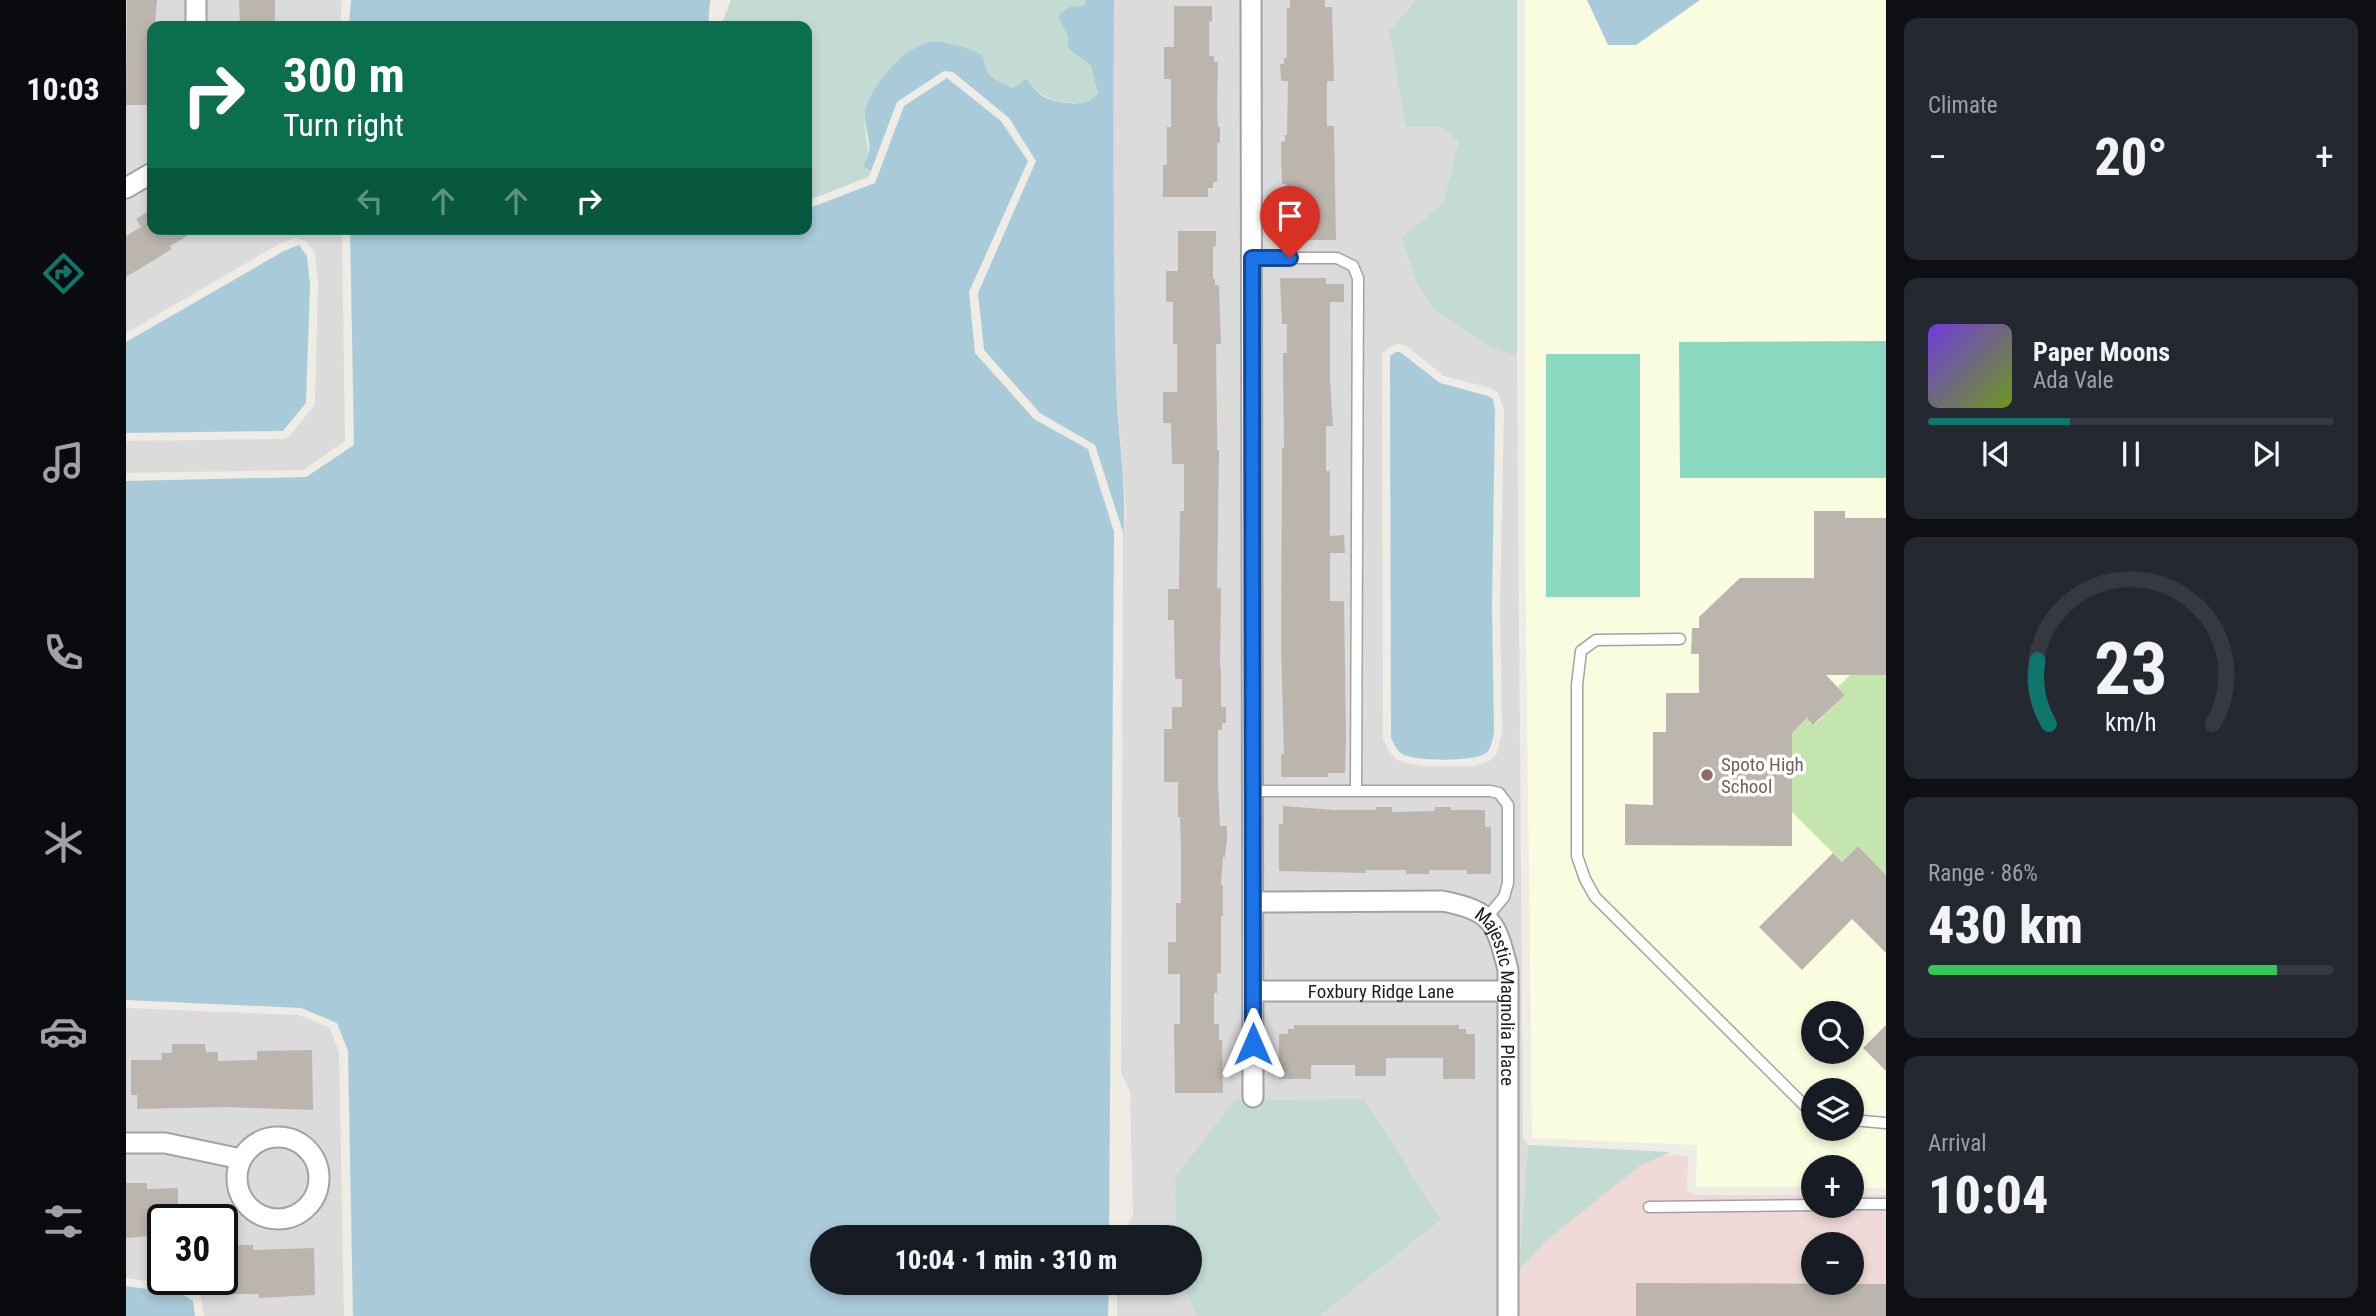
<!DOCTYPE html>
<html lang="en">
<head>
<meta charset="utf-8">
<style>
	body { margin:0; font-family:"Roboto Condensed",sans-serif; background:#242831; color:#f1f3f6; height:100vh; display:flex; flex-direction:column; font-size:26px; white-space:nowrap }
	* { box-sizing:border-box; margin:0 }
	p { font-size:23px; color:#9ea1a6 }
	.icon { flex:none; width:38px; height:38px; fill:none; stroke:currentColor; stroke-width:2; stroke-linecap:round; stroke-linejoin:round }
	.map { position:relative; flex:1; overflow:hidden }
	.panel { display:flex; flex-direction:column; gap:18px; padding:18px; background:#0d0f14; width:490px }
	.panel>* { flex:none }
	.top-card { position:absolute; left:21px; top:21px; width:665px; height:214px; border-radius:14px; box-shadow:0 4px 10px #0003; background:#0b6e4f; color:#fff; overflow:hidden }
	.controls { position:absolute; left:1675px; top:1001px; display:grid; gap:14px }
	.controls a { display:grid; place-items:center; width:63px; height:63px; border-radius:50%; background:#171b24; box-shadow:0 4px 10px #0003; font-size:35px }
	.speed { position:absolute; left:21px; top:1204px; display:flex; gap:14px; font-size:35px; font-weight:700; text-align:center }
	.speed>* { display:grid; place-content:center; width:91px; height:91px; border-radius:50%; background:#171b24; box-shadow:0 4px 10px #0003; line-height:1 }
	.speed .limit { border:4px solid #111; border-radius:10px; background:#fff; color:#111 }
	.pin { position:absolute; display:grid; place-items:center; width:60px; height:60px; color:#fff; margin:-72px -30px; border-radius:50% 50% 50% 0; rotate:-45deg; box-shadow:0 0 7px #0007 }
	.pin .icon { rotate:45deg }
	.me { position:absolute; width:77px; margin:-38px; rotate:0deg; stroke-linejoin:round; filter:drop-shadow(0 0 5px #0008) }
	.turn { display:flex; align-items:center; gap:24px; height:147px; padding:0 21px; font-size:32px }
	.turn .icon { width:91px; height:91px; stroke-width:2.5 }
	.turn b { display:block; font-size:49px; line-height:60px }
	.lanes { display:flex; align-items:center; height:66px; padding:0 21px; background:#0003; justify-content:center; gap:35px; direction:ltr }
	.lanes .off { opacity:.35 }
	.big { font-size:52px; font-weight:800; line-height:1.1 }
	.panel .card { flex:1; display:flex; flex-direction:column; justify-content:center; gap:10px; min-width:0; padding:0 24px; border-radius:14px; background:#242831 }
	.panel .dial { align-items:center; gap:0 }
	.dial svg { height:182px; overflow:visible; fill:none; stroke:#363941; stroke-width:7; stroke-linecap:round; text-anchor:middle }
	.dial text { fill:#f1f3f6; stroke:none }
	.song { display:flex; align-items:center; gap:21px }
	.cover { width:84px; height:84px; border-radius:10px; background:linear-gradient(135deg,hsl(260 70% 55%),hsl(80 70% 35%)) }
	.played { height:7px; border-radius:4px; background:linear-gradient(90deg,#0f766e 35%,#363941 35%) }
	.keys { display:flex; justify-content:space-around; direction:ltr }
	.heat { display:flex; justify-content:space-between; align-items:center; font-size:38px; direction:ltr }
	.charge { height:10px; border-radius:5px; background:linear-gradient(90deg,#34c759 86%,#363941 0) }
	.trip { position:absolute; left:684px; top:1225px; width:392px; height:70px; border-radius:35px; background:#171b24; box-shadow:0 4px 10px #0003; font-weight:800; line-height:70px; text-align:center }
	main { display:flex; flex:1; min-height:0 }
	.menu { display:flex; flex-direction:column; width:126px; justify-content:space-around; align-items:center; background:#090b0e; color:#9ea1a6 }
	.menu .icon { width:49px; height:49px }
	.menu .active { color:#0f766e }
	.menu b { font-size:32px; color:#f1f3f6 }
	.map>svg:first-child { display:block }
</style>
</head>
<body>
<main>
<nav class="menu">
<b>10:03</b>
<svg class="icon active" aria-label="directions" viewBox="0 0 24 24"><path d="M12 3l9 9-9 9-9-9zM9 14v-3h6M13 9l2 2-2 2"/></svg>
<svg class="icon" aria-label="music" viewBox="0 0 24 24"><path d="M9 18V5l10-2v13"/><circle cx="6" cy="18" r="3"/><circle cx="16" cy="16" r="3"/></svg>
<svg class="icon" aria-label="phone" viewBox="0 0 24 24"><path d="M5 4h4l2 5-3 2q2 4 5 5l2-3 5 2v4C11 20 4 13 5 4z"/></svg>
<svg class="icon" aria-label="climate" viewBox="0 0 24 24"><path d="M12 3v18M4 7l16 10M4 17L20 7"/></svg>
<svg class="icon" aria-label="car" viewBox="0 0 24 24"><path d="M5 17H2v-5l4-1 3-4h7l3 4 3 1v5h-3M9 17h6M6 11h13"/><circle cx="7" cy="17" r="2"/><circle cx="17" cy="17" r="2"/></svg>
<svg class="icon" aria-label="filters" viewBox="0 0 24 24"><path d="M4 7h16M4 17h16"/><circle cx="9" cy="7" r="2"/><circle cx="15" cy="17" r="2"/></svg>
</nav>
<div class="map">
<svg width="1760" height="1316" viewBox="0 0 1760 1316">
	<rect width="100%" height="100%" fill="#eeece5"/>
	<g fill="#dcdbdb" fill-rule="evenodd">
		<path d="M 0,0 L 216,0 L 214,26 L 26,26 L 26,229 L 216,229 L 219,441 L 177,470 L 0,473 L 0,441 L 157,439 L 163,437 L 189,404 L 192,284 L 189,253 L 180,241 L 169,238 L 153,244 L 0,333 Z"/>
		<path d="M 988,0 L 1290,0 L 1263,31 L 1279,127 L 1317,127 L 1332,142 L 1317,203 L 1275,239 L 1291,284 L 1310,311 L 1359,345 L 1391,356 L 1397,1138 L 1402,1145 L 1393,1269 L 1394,1316 L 1194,1316 L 1315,1220 L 1049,1177 L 1050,1237 L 997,1237 L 1007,1215 L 1004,1091 L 995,1073 L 997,543 L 1000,513 L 990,384 L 986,180 ZM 1274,344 L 1280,346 L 1318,376 L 1364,388 L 1372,393 L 1378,410 L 1374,606 L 1376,733 L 1371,753 L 1363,761 L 1348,766 L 1299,766 L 1280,763 L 1270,759 L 1264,753 L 1257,739 L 1256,356 L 1257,352 L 1267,345 Z"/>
		<path d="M 0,1008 L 173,1015 L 204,1028 L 213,1052 L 218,1316 L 78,1316 L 74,1294 L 58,1286 L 0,1278 ZM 37,1220 L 96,1220 L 96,1279 L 37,1279 Z"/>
		<path d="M 991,1283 L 1056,1283 L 1071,1316 L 991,1316 Z"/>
	</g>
	<path fill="#eed9d6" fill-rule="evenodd" d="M 1537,1155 L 1562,1156 L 1561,1189 L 1565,1193 L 1570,1195 L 1687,1195 L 1687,1206 L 1726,1206 L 1726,1195 L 1760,1195 L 1760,1316 L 1394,1316 L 1393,1269 L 1421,1240 L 1515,1165 ZM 1687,1244 L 1726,1244 L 1726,1283 L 1687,1283 Z"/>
	<path fill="#fafce0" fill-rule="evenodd" d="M 1399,0 L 1760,0 L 1760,1188 L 1726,1188 L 1726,1167 L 1687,1167 L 1687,1187 L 1570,1187 L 1571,1145 L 1406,1138 L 1399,536 ZM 1687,1013 L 1726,1013 L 1726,1052 L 1687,1052 ZM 1687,1090 L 1726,1090 L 1726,1129 L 1687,1129 Z"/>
	<path fill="#c5e5af" d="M 1728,671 L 1742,675 L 1760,675 L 1760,875 L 1732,846 L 1716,862 L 1665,811 L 1666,733 L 1681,718 L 1688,725 L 1719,695 L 1712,687 Z"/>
	<g fill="#c3dbd2">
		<path d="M 605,0 L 959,0 L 959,6 L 942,36 L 942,48 L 965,66 L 972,93 C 962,108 931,104 917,95 C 910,91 905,85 900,79 L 887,88 C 867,80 862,77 857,56 L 772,60 C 754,79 736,100 739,128 C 741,147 745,147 738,166 L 745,171 L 742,177 L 681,201 L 681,26 L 595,26 Z"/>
		<path d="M 1290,0 L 1391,0 L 1391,356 L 1359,345 L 1310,311 L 1291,284 L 1275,238 L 1317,203 L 1332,142 L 1316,127 L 1279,127 L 1263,31 Z"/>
		<path d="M 1238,1099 L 1315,1220 L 1194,1316 L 1071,1316 L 1056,1283 L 1064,1283 L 1064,1237 L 1050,1237 L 1049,1177 L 1109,1100 Z"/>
		<path d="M 1402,1145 L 1403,1145 L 1545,1152 L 1515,1165 L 1421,1240 L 1393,1269 Z"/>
	</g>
	<g fill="#89d8bf">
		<path d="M 1760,341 L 1760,478 L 1554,478 L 1553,342 Z"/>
		<rect x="1420" y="354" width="94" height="243"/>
	</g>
	<g fill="#a9cad9">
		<path d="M 225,0 L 584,0 L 582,26 L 223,26 Z"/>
		<path d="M 959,0 L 988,0 C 987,126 987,252 990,378 C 991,434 1002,488 997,543 L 997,532 L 969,445 L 914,413 L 858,350 L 852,293 L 910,161 L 883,118 L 827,72 L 818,71 L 771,102 L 745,171 L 737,166 C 739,162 742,156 743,151 C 745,137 736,123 740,108 C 748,82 774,52 800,43 C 813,39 846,48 857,56 C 862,78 866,79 887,88 L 900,79 C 906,86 912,94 920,98 C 935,104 962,108 972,93 L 965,66 L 942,48 L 942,36 L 932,16 L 944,7 L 959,6 Z"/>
		<path d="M 1461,0 L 1574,0 L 1510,45 L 1482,45 Z"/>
		<path d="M 821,78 L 875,121 L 902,161 L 843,292 L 849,353 L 908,419 L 962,449 L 988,532 L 983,1237 L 696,1237 L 696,1283 L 983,1283 L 982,1316 L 227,1316 L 222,1051 L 211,1023 L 175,1008 L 0,1000 L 0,481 L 180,477 L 228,445 L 224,229 L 681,229 L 681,209 L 749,183 L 778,106 Z"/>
		<path d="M 173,245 L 181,256 L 184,284 L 180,403 L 157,431 L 0,433 L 0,342 L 158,251 Z"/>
		<path d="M 1270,352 L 1274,352 L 1314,383 L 1362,396 L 1367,399 L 1369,410 L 1366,606 L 1368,733 C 1366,740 1366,748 1360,753 C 1348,762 1292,761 1278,755 C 1271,751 1268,745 1265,737 L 1264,356 Z"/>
		<path d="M 0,1286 L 56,1294 L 67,1301 L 69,1316 L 0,1316 Z"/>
	</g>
	<g fill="#bbb5ae">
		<path d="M 1,0 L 31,0 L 29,26 L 26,26 L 26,105 L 0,105 Z"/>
		<path d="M 113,0 L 149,0 L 149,26 L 114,26 Z"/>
		<path d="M 1164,0 L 1199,0 L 1199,7 L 1206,7 L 1208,81 L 1201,81 L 1201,126 L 1208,126 L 1210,240 L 1162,240 L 1164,190 L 1160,190 L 1160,184 L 1156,184 L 1155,158 L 1155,142 L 1159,141 L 1159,135 L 1161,135 L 1162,81 L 1155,81 L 1154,64 L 1158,64 L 1158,58 L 1161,58 L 1161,8 L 1164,8 Z"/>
		<path d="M 1048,6 L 1086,6 L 1086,22 L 1083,21 L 1083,56 L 1088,56 L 1088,62 L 1092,62 L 1091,109 L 1092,127 L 1094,127 L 1094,143 L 1091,143 L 1091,182 L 1087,182 L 1087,188 L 1082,188 L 1082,197 L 1037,197 L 1037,165 L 1041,165 L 1041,127 L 1045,127 L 1045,79 L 1038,79 L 1038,47 L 1048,47 Z"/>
		<path d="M 26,209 L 26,229 L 73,229 L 44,246 L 46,249 L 0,277 L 0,236 L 15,227 L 10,219 Z"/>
		<path d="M 1052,231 L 1090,231 L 1090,247 L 1087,246 L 1087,279 L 1089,279 L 1089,285 L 1093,285 L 1095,344 L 1090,344 L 1091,432 L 1091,450 L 1093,450 L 1091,588 L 1095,588 L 1094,669 L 1095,669 L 1095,707 L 1100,707 L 1100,723 L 1096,723 L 1096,730 L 1092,730 L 1092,785 L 1094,826 L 1101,826 L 1101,839 L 1099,857 L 1097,857 L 1095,885 L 1097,885 L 1097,916 L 1095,916 L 1095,973 L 1091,974 L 1091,993 L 1088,993 L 1088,1024 L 1093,1024 L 1093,1040 L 1096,1040 L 1097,1093 L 1049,1093 L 1048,1024 L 1054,1024 L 1054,974 L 1042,974 L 1042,942 L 1050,942 L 1050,903 L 1055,903 L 1055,848 L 1054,817 L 1052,817 L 1052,782 L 1038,782 L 1038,729 L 1046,729 L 1046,707 L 1056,707 L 1056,679 L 1049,679 L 1048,620 L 1042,620 L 1042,589 L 1053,589 L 1054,511 L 1058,511 L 1058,464 L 1046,464 L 1045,423 L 1037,423 L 1037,392 L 1051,392 L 1051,344 L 1047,344 L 1047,302 L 1040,302 L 1040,271 L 1052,271 Z"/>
		<path d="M 1154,278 L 1200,278 L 1200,284 L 1218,284 L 1218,302 L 1204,302 L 1204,380 L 1207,426 L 1200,426 L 1200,471 L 1204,471 L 1204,536 L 1218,535 L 1219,553 L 1204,553 L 1204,601 L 1218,601 L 1220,738 L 1219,773 L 1202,773 L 1202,777 L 1155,777 L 1155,754 L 1158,754 L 1155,647 L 1156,448 L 1158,448 L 1157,353 L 1161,353 L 1161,324 L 1156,324 Z"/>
		<path d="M 1688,511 L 1719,511 L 1719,518 L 1760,518 L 1760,675 L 1700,675 L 1719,695 L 1687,725 L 1681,718 L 1666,733 L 1666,846 L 1499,845 L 1499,804 L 1527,805 L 1527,732 L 1540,732 L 1540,693 L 1573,693 L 1573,654 L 1565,654 L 1566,628 L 1573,628 L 1573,617 L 1614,578 L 1688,578 Z"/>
		<path d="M 1157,806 L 1209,810 L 1250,810 L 1250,807 L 1266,807 L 1266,812 L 1309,811 L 1309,807 L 1325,807 L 1325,810 L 1359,810 L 1359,827 L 1365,827 L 1365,874 L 1341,874 L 1341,870 L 1303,870 L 1303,874 L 1280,874 L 1280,870 L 1240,870 L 1240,873 L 1153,871 L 1153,824 L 1157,824 Z"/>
		<path d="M 1732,846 L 1760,875 L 1760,953 L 1726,919 L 1676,970 L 1633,927 L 1707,853 L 1716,862 Z"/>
		<path d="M 1168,1025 L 1333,1025 L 1333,1029 L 1340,1029 L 1340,1034 L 1349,1034 L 1349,1079 L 1317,1079 L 1317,1058 L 1260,1058 L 1260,1076 L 1229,1076 L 1229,1065 L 1185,1065 L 1185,1079 L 1153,1079 L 1153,1034 L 1162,1034 L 1162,1029 L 1168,1029 Z"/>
		<path d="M 1760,1025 L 1760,1071 L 1737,1048 Z"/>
		<path d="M 46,1044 L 79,1044 L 80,1052 L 92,1052 L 92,1061 L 131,1060 L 131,1051 L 186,1050 L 187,1110 L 100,1107 L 11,1109 L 11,1095 L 5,1095 L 5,1060 L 36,1060 L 35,1053 L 46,1053 Z"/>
		<path d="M 0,1183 L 21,1183 L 21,1189 L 52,1188 L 52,1220 L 37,1220 L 37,1235 L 0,1238 Z"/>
		<path d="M 108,1245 L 127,1245 L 127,1250 L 188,1248 L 189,1295 L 133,1298 L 133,1294 L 101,1294 L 102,1260 L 108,1260 Z"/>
		<path d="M 1510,1283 L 1760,1284 L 1760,1316 L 1510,1316 Z"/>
	</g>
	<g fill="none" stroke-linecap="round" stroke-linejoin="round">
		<g stroke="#a2a2a2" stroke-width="13">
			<g id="lane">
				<path d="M 1126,258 L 1211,258 L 1227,266 L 1232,278 L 1230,791"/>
				<path d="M 1554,639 L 1470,640 L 1455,651 L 1451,685 L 1451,856 L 1459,879 L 1469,897 L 1687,1114"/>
				<path d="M 1127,791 L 1364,791 L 1373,793 L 1382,805 L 1382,883 L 1378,897 L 1362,916"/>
				<path d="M 1726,1120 L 1760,1123"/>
				<path d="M 1726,1204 L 1760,1204"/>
				<path d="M 1523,1207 L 1687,1205"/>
			</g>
		</g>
		<g stroke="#a2a2a2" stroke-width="23">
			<g id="street">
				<path d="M 70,0 L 70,26"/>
				<path d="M 1125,0 L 1127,1097"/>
				<path d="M 0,188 L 26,173"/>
				<path id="s1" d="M 1127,902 L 1316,901 C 1367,911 1370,922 1382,970 L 1382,1316"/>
				<path id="s2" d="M 1127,991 L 1382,991"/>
				<circle cx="152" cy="1178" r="41"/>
				<path d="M 0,1143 L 39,1143 L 115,1159"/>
			</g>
		</g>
		<use href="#lane" stroke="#fff" stroke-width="10"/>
		<use href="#street" stroke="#fff" stroke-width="19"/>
	</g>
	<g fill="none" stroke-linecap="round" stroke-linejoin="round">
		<g stroke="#114b97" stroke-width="18">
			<path id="route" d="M 1127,1044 L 1126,258 L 1164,258"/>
		</g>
		<use href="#route" stroke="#1a73e8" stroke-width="12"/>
	</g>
	<circle fill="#8d6e63" stroke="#fff" stroke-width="2.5" cx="1581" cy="775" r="7"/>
	<g text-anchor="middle" stroke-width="7" stroke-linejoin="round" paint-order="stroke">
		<g font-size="19" fill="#785e54" stroke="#fff" text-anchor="start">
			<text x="1595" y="771">Spoto High<tspan x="1595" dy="22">School</tspan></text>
		</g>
		<g font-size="19" fill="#1e1e1e" stroke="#fff">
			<text dy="7" stroke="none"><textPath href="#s2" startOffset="128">Foxbury Ridge Lane</textPath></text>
			<text dy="7" stroke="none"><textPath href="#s1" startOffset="318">Majestic Magnolia Place</textPath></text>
		</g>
	</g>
</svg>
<div class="controls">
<a><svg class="icon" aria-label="search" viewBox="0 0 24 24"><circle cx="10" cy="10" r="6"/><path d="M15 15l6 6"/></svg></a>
<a><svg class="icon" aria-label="layers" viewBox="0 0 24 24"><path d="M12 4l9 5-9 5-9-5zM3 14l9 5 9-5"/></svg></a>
<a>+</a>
<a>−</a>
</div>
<div class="speed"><div class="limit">30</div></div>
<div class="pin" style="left:1164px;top:258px;background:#d93025"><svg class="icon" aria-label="arrive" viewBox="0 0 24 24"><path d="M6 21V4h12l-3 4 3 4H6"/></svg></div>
<svg class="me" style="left:1127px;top:1044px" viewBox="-20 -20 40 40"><path d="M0-17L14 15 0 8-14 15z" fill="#1a73e8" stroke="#fff" stroke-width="4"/></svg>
<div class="trip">10:04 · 1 min · 310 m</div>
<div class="top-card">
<div class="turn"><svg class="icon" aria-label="right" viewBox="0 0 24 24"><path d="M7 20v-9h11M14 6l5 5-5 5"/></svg><div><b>300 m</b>Turn right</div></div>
<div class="lanes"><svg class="icon off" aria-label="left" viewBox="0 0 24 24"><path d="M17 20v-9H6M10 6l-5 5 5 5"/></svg><svg class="icon off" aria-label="ahead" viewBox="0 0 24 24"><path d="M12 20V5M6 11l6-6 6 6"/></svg><svg class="icon off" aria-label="ahead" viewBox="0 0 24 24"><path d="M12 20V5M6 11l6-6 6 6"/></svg><svg class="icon" aria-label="right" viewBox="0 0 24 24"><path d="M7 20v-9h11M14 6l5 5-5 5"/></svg></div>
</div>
</div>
<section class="panel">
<div class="card"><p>Climate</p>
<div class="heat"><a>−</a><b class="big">20°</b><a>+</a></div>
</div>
<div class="card">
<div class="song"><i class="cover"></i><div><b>Paper Moons</b><p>Ada Vale</p></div></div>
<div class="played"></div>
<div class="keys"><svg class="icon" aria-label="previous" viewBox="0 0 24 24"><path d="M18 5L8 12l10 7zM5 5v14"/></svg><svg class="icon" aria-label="pause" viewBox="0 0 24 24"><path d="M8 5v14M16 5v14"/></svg><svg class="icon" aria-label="next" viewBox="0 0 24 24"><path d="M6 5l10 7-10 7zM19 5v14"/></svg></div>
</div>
<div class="card dial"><svg viewBox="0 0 100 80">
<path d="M14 69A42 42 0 1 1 86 69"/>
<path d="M14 69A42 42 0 0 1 9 41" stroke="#0f766e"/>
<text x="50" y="56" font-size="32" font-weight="700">23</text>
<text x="50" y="72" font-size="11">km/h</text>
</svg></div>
<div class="card"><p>Range · 86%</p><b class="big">430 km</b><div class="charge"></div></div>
<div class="card"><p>Arrival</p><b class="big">10:04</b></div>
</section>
</main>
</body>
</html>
